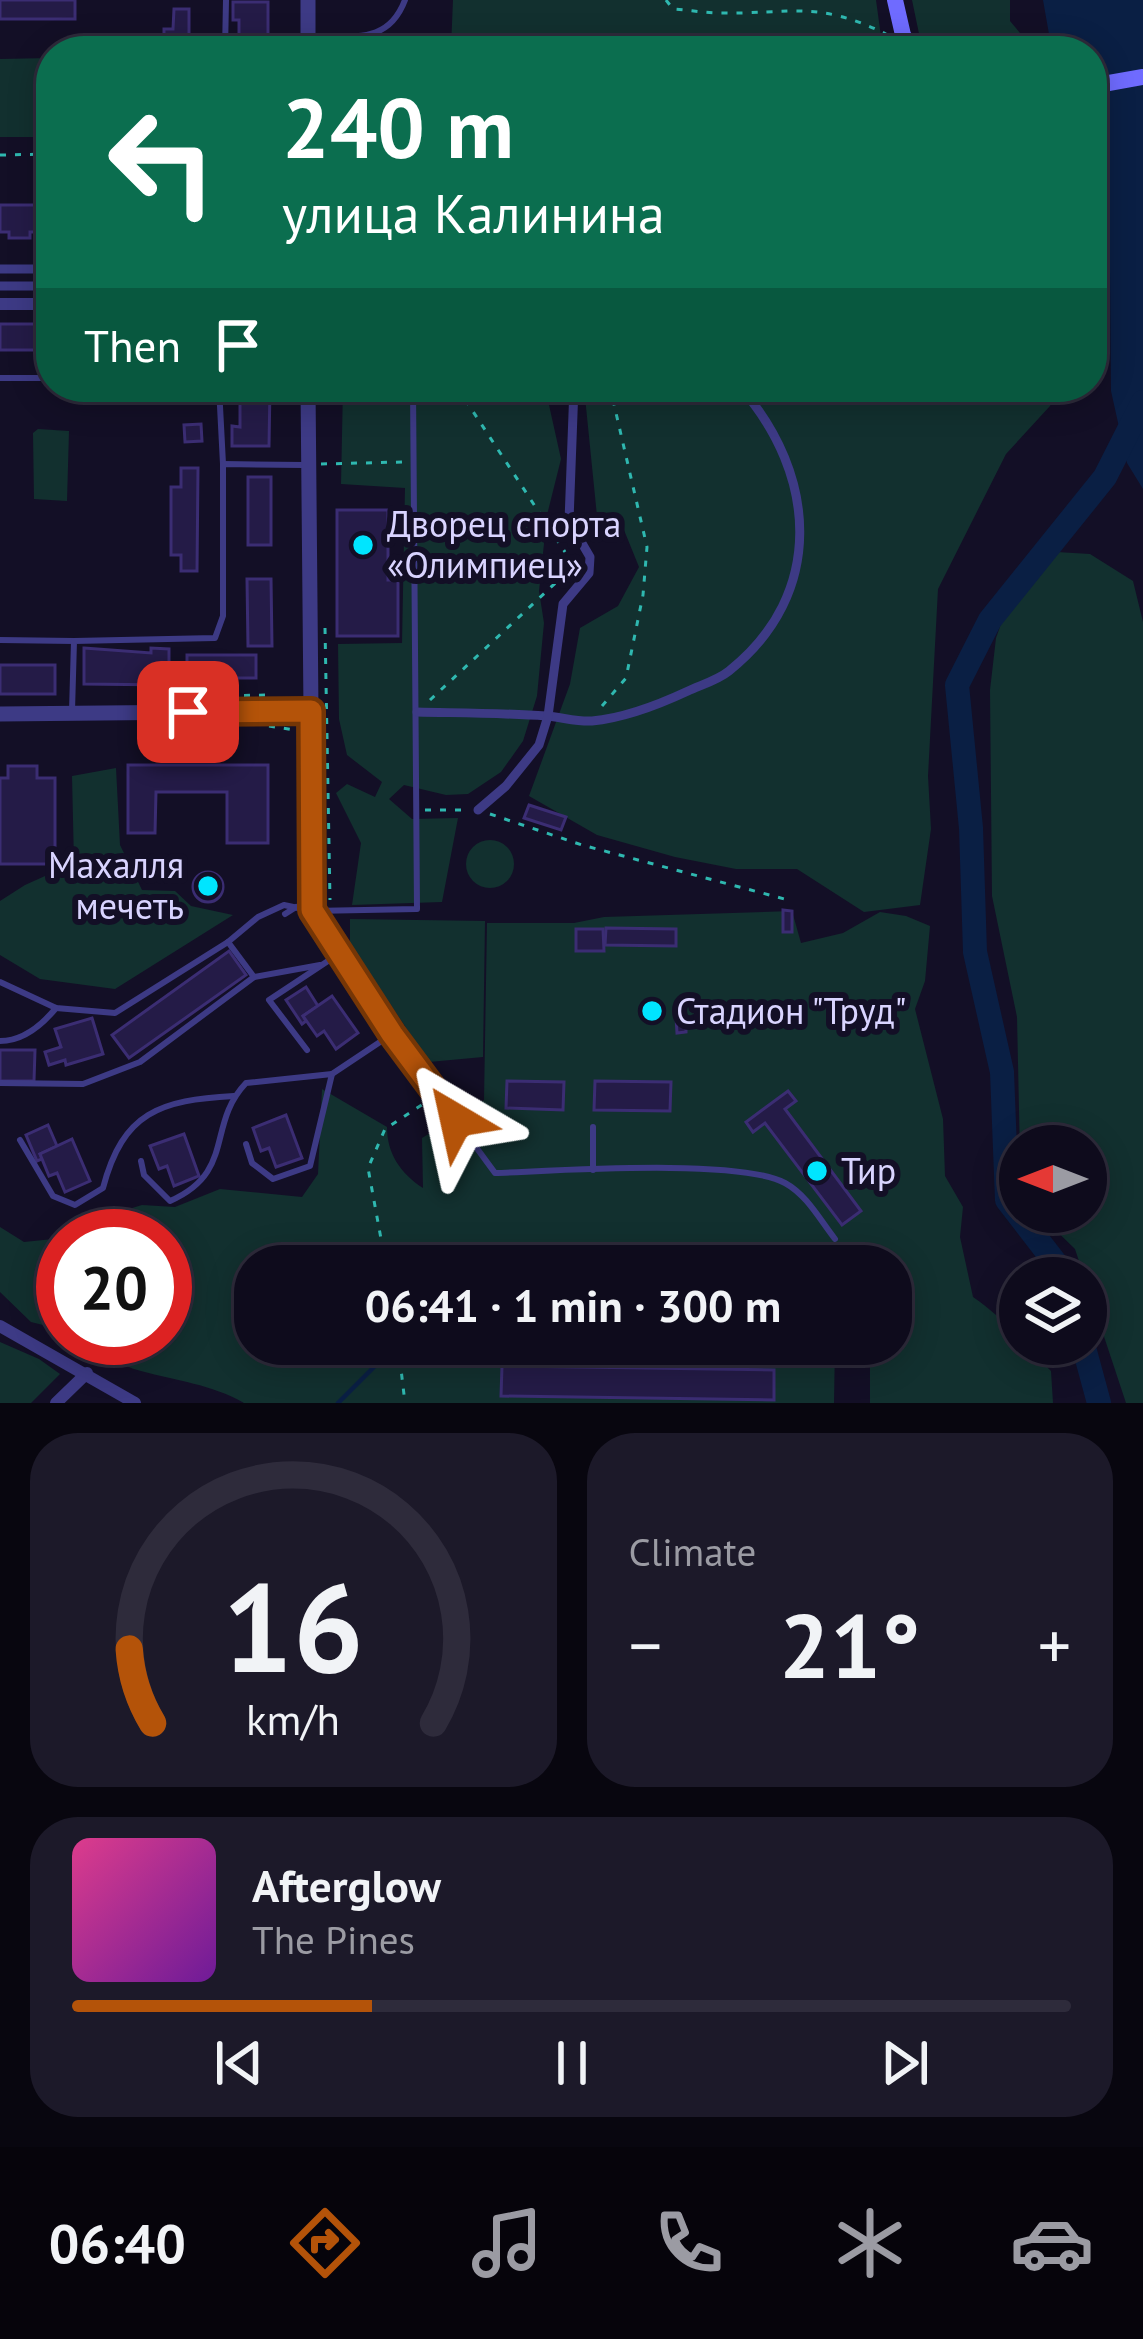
<!DOCTYPE html>
<html lang="en">
<head>
<meta charset="utf-8">
<style>
	body { margin:0; font-family:"PT Sans",sans-serif; background:#1c1929; color:#f1f3f6; height:100vh; display:flex; flex-direction:column; font-size:45px; white-space:nowrap }
	* { box-sizing:border-box; margin:0 }
	p { font-size:39px; color:#9b9ba3 }
	.icon { flex:none; width:66px; height:66px; fill:none; stroke:currentColor; stroke-width:2; stroke-linecap:round; stroke-linejoin:round }
	.map { position:relative; height:1403px; overflow:hidden }
	.side { display:flex; flex-direction:column; gap:30px; padding:30px; background:#08060f; flex:1 }
	.side>* { flex:none }
	.top-card { position:absolute; left:36px; top:36px; width:1071px; height:366px; border-radius:48px; box-shadow:0 6px 30px #0003,0 0 0 3px #2e2b3b; background:#0b6e4f; color:#fff; overflow:hidden }
	.needle { width:78px; rotate:270deg }
	.buttons { position:absolute; left:999px; top:1125px; display:grid; gap:24px }
	.buttons a { display:grid; place-items:center; width:108px; height:108px; border-radius:50%; background:#0e0b1c; box-shadow:0 6px 30px #0003,0 0 0 3px #2e2b3b; font-size:60px }
	.speed { position:absolute; left:36px; top:1209px; display:flex; gap:24px; font-size:60px; font-weight:700; text-align:center }
	.speed>* { display:grid; place-content:center; width:156px; height:156px; border-radius:50%; background:#0e0b1c; box-shadow:0 6px 30px #0003,0 0 0 3px #2e2b3b; line-height:1 }
	.speed .limit { border:18px solid #d22; background:#fff; color:#111 }
	.pin { position:absolute; display:grid; place-items:center; width:102px; height:102px; color:#fff; margin:-51px; border-radius:24px; box-shadow:0 6px 18px #0006 }
	.me { position:absolute; width:132px; margin:-66px; rotate:324deg; stroke-linejoin:round; filter:drop-shadow(0 0 9px #0008) }
	.turn { display:flex; align-items:center; gap:42px; height:252px; padding:0 48px; font-size:54px }
	.turn .icon { width:156px; height:156px; stroke-width:2.5 }
	.turn b { display:block; font-size:84px; line-height:102px }
	.then { display:flex; align-items:center; height:114px; padding:0 48px; background:#0003; gap:24px; font-size:45px }
	.big { font-size:90px; font-weight:800; line-height:1.1 }
	.side .widget { flex:1; display:flex; flex-direction:column; justify-content:center; gap:18px; min-width:0; padding:0 42px; border-radius:48px; background:#1c1929 }
	.side .dial { align-items:center; gap:0 }
	.dial svg { height:312px; overflow:visible; fill:none; stroke:#2e2b3b; stroke-width:7; stroke-linecap:round; text-anchor:middle }
	.dial text { fill:#f1f3f6; stroke:none }
	.song { display:flex; align-items:center; gap:36px }
	.cover { width:144px; height:144px; border-radius:18px; background:linear-gradient(135deg,hsl(330 70% 55%),hsl(280 70% 35%)) }
	.played { height:12px; border-radius:6px; background:linear-gradient(90deg,#b45309 30%,#2e2b3b 30%) }
	.keys { display:flex; justify-content:space-around; direction:ltr }
	.heat { display:flex; justify-content:space-between; align-items:center; font-size:66px; direction:ltr }
	.side .tiles { flex:1; display:grid; gap:30px; grid-template-columns:1fr 1fr }
	.widget:last-child { grid-column:span 2 }
	.trip { position:absolute; left:234px; top:1245px; width:678px; height:120px; border-radius:48px; background:#0e0b1c; box-shadow:0 6px 30px #0003,0 0 0 3px #2e2b3b; font-weight:800; line-height:120px; text-align:center }
	.dock { display:flex; height:192px; justify-content:space-around; align-items:center; background:#06040b; color:#9b9ba3 }
	.dock .icon { width:84px; height:84px }
	.dock .selected { color:#b45309 }
	.dock b { font-size:54px; color:#f1f3f6 }
	.map>svg:first-child { display:block }
</style>
</head>
<body>
<div class="map">
<svg width="1143" height="1403" viewBox="0 0 1143 1403">
	<rect width="100%" height="100%" fill="#130f26"/>
	<g fill="#12302f">
		<path d="M 453,0 L 876,0 L 883,51 L 353,51 L 451,48 Z"/>
		<path d="M 912,0 L 1010,0 L 1010,21 L 1035,51 L 926,51 L 922,48 Z"/>
		<path d="M 51,58 L 51,137 L 0,137 L 0,59 Z"/>
		<path d="M 343,387 L 545,387 L 561,459 L 547,515 L 539,591 L 544,623 L 537,696 L 523,741 L 501,772 L 468,794 L 446,795 L 404,785 L 389,799 L 412,819 L 458,818 L 442,902 L 352,905 L 361,843 L 336,793 L 347,784 L 375,797 L 382,782 L 347,755 L 339,719 L 338,644 L 402,643 L 405,488 L 341,484 Z"/>
		<path d="M 584,387 L 1058,387 L 1050,406 L 1006,454 L 938,589 L 928,776 L 931,829 L 920,905 L 864,912 L 797,869 L 736,869 L 675,857 L 597,835 L 529,796 L 570,684 L 580,628 L 618,606 L 639,567 L 624,530 L 597,516 Z"/>
		<path d="M 38,429 L 69,431 L 67,501 L 34,499 L 33,433 Z"/>
		<path d="M 1040,551 L 1090,554 L 1133,581 L 1143,622 L 1143,1403 L 1126,1403 L 1075,1249 L 1037,1212 L 1086,1212 L 1086,1146 L 1020,1146 L 1020,1156 L 1017,1017 L 992,896 L 990,690 L 996,638 L 1015,585 Z"/>
		<path d="M 116,768 L 120,845 L 142,890 L 175,891 L 191,906 L 233,915 L 115,989 L 40,979 L 0,955 L 0,901 L 25,885 L 74,863 L 72,776 Z"/>
		<circle cx="490" cy="864" r="24"/>
		<path d="M 792,911 L 801,943 L 843,933 L 880,912 L 906,916 L 930,926 L 925,981 L 915,1009 L 943,1119 L 945,1176 L 963,1207 L 960,1237 L 973,1297 C 1002,1316 1025,1346 1051,1371 L 1053,1403 L 870,1403 L 870,1363 L 838,1344 L 891,1344 L 891,1266 L 255,1266 L 255,1344 L 835,1344 L 834,1403 L 244,1403 C 211,1384 177,1381 141,1371 C 120,1366 99,1351 82,1338 L 165,1338 L 165,1236 L 68,1236 L 85,1230 L 99,1211 L 119,1212 L 142,1205 L 175,1207 L 220,1189 L 302,1197 L 318,1174 L 322,1089 L 387,1127 C 387,1153 400,1173 423,1188 L 422,1138 L 484,1100 L 487,923 L 574,923 L 604,917 Z"/>
		<path d="M 350,919 L 485,921 L 483,1057 L 429,1062 L 350,944 Z"/>
		<path d="M 0,1227 L 24,1242 L 63,1238 L 63,1330 L 31,1322 L 0,1292 Z"/>
		<path d="M 0,1342 L 39,1359 L 60,1374 L 31,1403 L 0,1403 Z"/>
	</g>
	<path fill="#0a1f44" d="M 1043,0 L 1143,0 L 1143,489 L 1127,463 L 1111,391 L 1110,273 L 1092,219 L 1092,51 L 1052,51 Z"/>
	<g fill="none" stroke-linecap="round" stroke-linejoin="round">
		<path stroke="#0a1f44" stroke-width="4.5" d="M 338,1403 L 382,1359"/>
		<g stroke="#0a1f44" stroke-width="24">
			<path d="M 1061,1278 L 1058,1266 L 1007,1200 L 1002,1072 L 975,952 L 971,828 L 957,685 L 990,620 L 1105,477 L 1143,402"/>
			<path d="M 1083,1344 L 1099,1403"/>
		</g>
	</g>
	<g fill="#241b47" stroke="#3b2d73" stroke-width="3">
		<rect x="0" y="0" width="75" height="19"/>
		<path d="M 233,2 L 268,2 L 268,51 L 239,51 L 239,20 L 233,20 Z"/>
		<path d="M 174,9 L 189,9 L 189,51 L 164,51 L 164,29 L 173,29 Z"/>
		<path d="M 48,172 L 51,172 L 51,232 L 30,232 L 30,238 L 9,238 L 9,232 L 0,232 L 0,205 L 48,205 Z"/>
		<path d="M 0,324 L 51,324 L 51,358 L 45,358 L 45,350 L 0,350 Z"/>
		<path d="M 240,387 L 270,387 L 269,446 L 232,446 L 232,426 L 240,427 Z"/>
		<path d="M 201,424 L 202,441 L 185,442 L 184,425 Z"/>
		<path d="M 181,468 L 198,468 L 197,571 L 181,571 L 181,555 L 171,555 L 171,487 L 181,487 Z"/>
		<rect x="248" y="477" width="23" height="68"/>
		<path d="M 337,510 L 388,510 L 388,580 L 398,580 L 398,636 L 337,636 Z"/>
		<path d="M 247,579 L 271,579 L 272,646 L 248,646 Z"/>
		<path d="M 84,648 L 151,653 L 151,648 L 169,649 L 169,685 L 84,684 Z"/>
		<rect x="187" y="655" width="69" height="23"/>
		<rect x="0" y="665" width="55" height="29"/>
		<path d="M 128,765 L 268,765 L 268,843 L 227,843 L 227,792 L 156,792 L 155,833 L 128,833 Z"/>
		<path d="M 8,766 L 37,766 L 37,778 L 55,778 L 55,864 L 0,864 L 0,778 L 8,778 Z"/>
		<path d="M 529,805 L 566,817 L 561,830 L 524,818 Z"/>
		<circle cx="208" cy="887" r="15"/>
		<path d="M 783,910 L 792,911 L 792,932 L 783,932 Z"/>
		<path d="M 606,928 L 676,929 L 676,946 L 605,945 Z"/>
		<path d="M 576,929 L 603,929 L 604,951 L 576,951 Z"/>
		<path d="M 229,951 L 246,975 L 129,1058 L 112,1035 Z"/>
		<path d="M 306,987 L 318,1006 L 303,1016 L 306,1021 L 302,1024 L 286,1000 Z"/>
		<path d="M 332,996 L 358,1033 L 336,1049 L 324,1031 L 317,1036 L 303,1016 Z"/>
		<path d="M 676,1017 L 686,1017 L 686,1032 L 677,1033 Z"/>
		<path d="M 92,1018 L 103,1054 L 66,1065 L 65,1060 L 49,1065 L 45,1052 L 61,1047 L 55,1029 Z"/>
		<path d="M 0,1050 L 35,1050 L 34,1081 L 0,1081 Z"/>
		<path d="M 507,1081 L 564,1082 L 563,1110 L 506,1108 Z"/>
		<path d="M 595,1081 L 671,1082 L 670,1111 L 594,1110 Z"/>
		<path d="M 788,1091 L 796,1101 L 785,1109 L 861,1211 L 842,1225 L 765,1123 L 753,1132 L 746,1122 Z"/>
		<path d="M 286,1115 L 302,1158 L 276,1167 L 269,1148 L 261,1151 L 253,1128 Z"/>
		<path d="M 48,1125 L 57,1146 L 40,1154 L 42,1159 L 37,1161 L 26,1135 Z"/>
		<path d="M 184,1134 L 199,1176 L 174,1186 L 167,1166 L 159,1169 L 150,1146 Z"/>
		<path d="M 72,1139 L 90,1181 L 65,1192 L 57,1173 L 49,1176 L 40,1154 Z"/>
		<path d="M 502,1366 L 774,1370 L 774,1400 L 501,1396 Z"/>
	</g>
	<g fill="none" stroke-linecap="round" stroke-linejoin="round">
		<g stroke="#2fb8b0" stroke-width="3" stroke-dasharray="6 9" stroke-linecap="butt">
			<path d="M 666,0 L 673,9 C 689,10 705,13 721,13 C 792,14 817,0 886,34"/>
			<path d="M 0,155 L 51,154"/>
			<path d="M 457,387 L 565,552"/>
			<path d="M 321,464 L 402,462"/>
			<path d="M 325,628 L 330,900"/>
			<path d="M 154,697 L 266,695 L 265,700"/>
			<path d="M 430,700 L 564,575"/>
			<path d="M 602,706 L 626,678 L 643,595 L 647,547 L 610,387"/>
			<path d="M 269,726 L 302,731"/>
			<path d="M 425,810 L 469,810"/>
			<path d="M 490,814 L 582,845 L 792,901"/>
			<path d="M 386,1266 L 368,1168 L 385,1129 L 426,1102"/>
			<path d="M 398,1344 L 405,1403"/>
		</g>
		<g stroke="#3d3a85" stroke-width="6">
			<path d="M 312,37 C 353,35 388,45 405,0"/>
			<path d="M 225,51 L 226,0"/>
			<path d="M 0,378 L 51,378"/>
			<path d="M 219,387 L 223,464"/>
			<path d="M 0,640 L 74,641"/>
			<path d="M 72,711 L 74,641 L 215,638 L 223,616 L 223,464 L 304,465"/>
			<path d="M 285,914 L 296,907"/>
			<path d="M 228,942 L 254,977"/>
			<path d="M 0,982 L 56,1008 L 115,1013 L 228,942 L 258,917 L 284,905 L 312,911 L 417,909 L 413,387"/>
			<path d="M 0,1041 C 23,1041 42,1025 56,1008"/>
			<path d="M 307,1050 L 269,1000 L 337,955"/>
			<path d="M 0,1083 L 83,1084 L 140,1062 L 254,977 L 320,965"/>
			<path d="M 437,1094 L 495,1173 C 554,1171 739,1158 785,1183 C 807,1195 820,1220 835,1239"/>
			<path d="M 20,1140 L 53,1196 L 75,1205 L 103,1188 C 123,1112 160,1100 234,1096"/>
			<path d="M 246,1144 L 252,1163 L 273,1179 L 310,1166 L 332,1074 L 392,1034"/>
			<path d="M 141,1161 L 144,1175 L 170,1201 C 236,1172 206,1125 246,1083 L 332,1074"/>
			<path d="M 593,1170 L 593,1127"/>
		</g>
		<g stroke="#3d3a85" stroke-width="9">
			<path d="M 0,269 L 51,269"/>
			<path d="M 0,286 L 51,286"/>
			<path d="M 417,712 C 460,713 503,713 546,716 C 561,717 577,722 592,721 C 625,718 658,705 688,691 C 701,685 718,680 729,671 C 826,594 817,474 740,387"/>
			<path d="M 478,810 L 506,786 L 539,745 L 548,716 L 563,604 L 589,573 L 590,557 L 569,521 L 574,387"/>
		</g>
		<g stroke="#3d3a85" stroke-width="12">
			<path d="M 0,304 L 51,304"/>
			<path d="M 311,711 L 312,911 L 392,1034 L 437,1094"/>
			<path d="M 0,1326 L 135,1403"/>
			<path d="M 56,1403 L 87,1373"/>
		</g>
		<g stroke="#3d3a85" stroke-width="15">
			<path d="M 308,0 L 308,51"/>
			<path d="M 0,714 L 311,711 L 308,387"/>
		</g>
		<g stroke="#6f6bff" stroke-width="16">
			<path d="M 895,0 L 903,35 L 913,51"/>
			<path d="M 1092,86 L 1143,77"/>
		</g>
	</g>
	<g fill="none" stroke-linecap="round" stroke-linejoin="round">
		<g stroke="#753606" stroke-width="30">
			<path id="route" d="M 188,712 L 311,711 L 312,910 L 392,1034 L 456,1120"/>
		</g>
		<use href="#route" stroke="#b45309" stroke-width="21"/>
	</g>
	<g fill="#00e5ff" stroke="#130f26" stroke-width="4.5">
		<circle cx="363" cy="545" r="12"/>
		<circle cx="208" cy="886" r="12"/>
		<circle cx="652" cy="1011" r="12"/>
		<circle cx="817" cy="1171" r="12"/>
	</g>
	<g text-anchor="middle" stroke-width="12" stroke-linejoin="round" paint-order="stroke">
		<g font-size="36" fill="#d9d4ff" stroke="#130f26" text-anchor="start">
			<text x="387" y="537">Дворец спорта<tspan x="387" dy="41">«Олимпиец»</tspan></text>
			<text x="184" y="878" text-anchor="end">Махалля<tspan x="184" dy="41">мечеть</tspan></text>
			<text x="676" y="1024">Стадион "Труд"</text>
			<text x="841" y="1184">Тир</text>
		</g>
	</g>
</svg>
<div class="buttons">
<a><svg class="needle" viewBox="-14 -14 28 28"><path d="M0-13l5 13h-10z" fill="#e53935"/><path d="M0 13l5-13h-10z" fill="#9b9ba3"/></svg></a>
<a><svg class="icon" aria-label="layers" viewBox="0 0 24 24"><path d="M12 4l9 5-9 5-9-5zM3 14l9 5 9-5"/></svg></a>
</div>
<div class="speed"><div class="limit">20</div></div>
<div class="pin" style="left:188px;top:712px;background:#d93025"><svg class="icon" aria-label="arrive" viewBox="0 0 24 24"><path d="M6 21V4h12l-3 4 3 4H6"/></svg></div>
<svg class="me" style="left:456px;top:1120px" viewBox="-20 -20 40 40"><path d="M0-17L14 15 0 8-14 15z" fill="#b45309" stroke="#fff" stroke-width="4"/></svg>
<div class="trip">06:41 · 1 min · 300 m</div>
<div class="top-card">
<div class="turn"><svg class="icon" aria-label="left" viewBox="0 0 24 24"><path d="M17 20v-9H6M10 6l-5 5 5 5"/></svg><div><b>240 m</b>улица Калинина</div></div>
<div class="then">Then<svg class="icon" aria-label="arrive" viewBox="0 0 24 24"><path d="M6 21V4h12l-3 4 3 4H6"/></svg></div>
</div>
</div>
<section class="side">
<div class="tiles">
<div class="widget dial"><svg viewBox="0 0 100 80">
<path d="M14 69A42 42 0 1 1 86 69"/>
<path d="M14 69A42 42 0 0 1 8 50" stroke="#b45309"/>
<text x="50" y="56" font-size="32" font-weight="700">16</text>
<text x="50" y="72" font-size="11">km/h</text>
</svg></div>
<div class="widget"><p>Climate</p>
<div class="heat"><a>−</a><b class="big">21°</b><a>+</a></div>
</div>
<div class="widget">
<div class="song"><i class="cover"></i><div><b>Afterglow</b><p>The Pines</p></div></div>
<div class="played"></div>
<div class="keys"><svg class="icon" aria-label="previous" viewBox="0 0 24 24"><path d="M18 5L8 12l10 7zM5 5v14"/></svg><svg class="icon" aria-label="pause" viewBox="0 0 24 24"><path d="M8 5v14M16 5v14"/></svg><svg class="icon" aria-label="next" viewBox="0 0 24 24"><path d="M6 5l10 7-10 7zM19 5v14"/></svg></div>
</div>
</div>
</section>
<nav class="dock">
<b>06:40</b>
<svg class="icon selected" aria-label="directions" viewBox="0 0 24 24"><path d="M12 3l9 9-9 9-9-9zM9 14v-3h6M13 9l2 2-2 2"/></svg>
<svg class="icon" aria-label="music" viewBox="0 0 24 24"><path d="M9 18V5l10-2v13"/><circle cx="6" cy="18" r="3"/><circle cx="16" cy="16" r="3"/></svg>
<svg class="icon" aria-label="phone" viewBox="0 0 24 24"><path d="M5 4h4l2 5-3 2q2 4 5 5l2-3 5 2v4C11 20 4 13 5 4z"/></svg>
<svg class="icon" aria-label="climate" viewBox="0 0 24 24"><path d="M12 3v18M4 7l16 10M4 17L20 7"/></svg>
<svg class="icon" aria-label="car" viewBox="0 0 24 24"><path d="M5 17H2v-5l4-1 3-4h7l3 4 3 1v5h-3M9 17h6M6 11h13"/><circle cx="7" cy="17" r="2"/><circle cx="17" cy="17" r="2"/></svg>
</nav>
</body>
</html>
